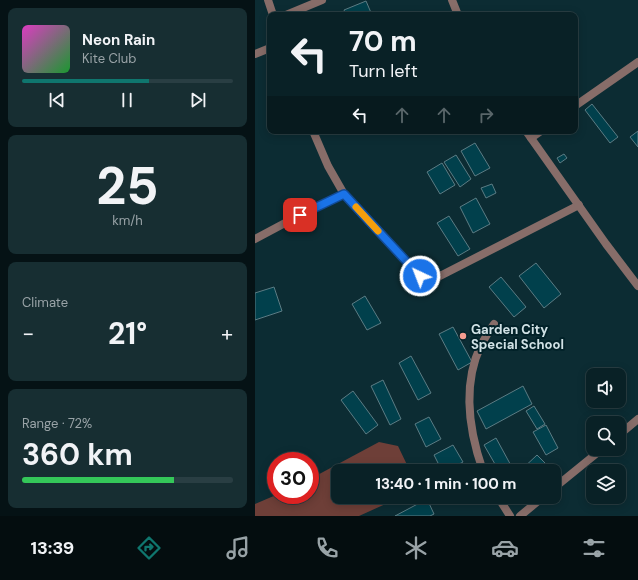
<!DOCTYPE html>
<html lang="en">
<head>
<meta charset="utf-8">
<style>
	body { margin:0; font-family:"DM Sans",sans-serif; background:#172e32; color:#f1f3f6; height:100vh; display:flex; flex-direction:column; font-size:15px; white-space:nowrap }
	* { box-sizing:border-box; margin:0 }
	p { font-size:13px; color:#99a3a7 }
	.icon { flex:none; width:22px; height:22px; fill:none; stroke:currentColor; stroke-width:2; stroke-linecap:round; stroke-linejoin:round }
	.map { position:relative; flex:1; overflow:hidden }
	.side { display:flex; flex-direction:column; gap:8px; padding:8px; background:#051215; width:255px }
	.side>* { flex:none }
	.guide { position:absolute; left:12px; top:12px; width:311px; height:122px; border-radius:8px; box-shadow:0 2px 10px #0003,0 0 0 1px #293e43; background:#092126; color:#f1f3f6; overflow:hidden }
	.tools { position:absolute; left:331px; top:368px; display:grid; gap:8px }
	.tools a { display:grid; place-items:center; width:40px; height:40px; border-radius:8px; background:#092126; box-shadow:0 2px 10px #0003,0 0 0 1px #293e43; font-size:20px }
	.speed { position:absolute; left:12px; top:452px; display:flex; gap:8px; font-size:20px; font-weight:700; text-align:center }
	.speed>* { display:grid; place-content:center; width:52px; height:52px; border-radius:50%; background:#092126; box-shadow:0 2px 10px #0003,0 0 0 1px #293e43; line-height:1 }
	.speed .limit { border:6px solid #d22; background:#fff; color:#111 }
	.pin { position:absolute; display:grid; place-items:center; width:34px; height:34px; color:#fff; margin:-17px; border-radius:8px; box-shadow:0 2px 6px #0006 }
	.me { position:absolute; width:44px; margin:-22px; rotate:317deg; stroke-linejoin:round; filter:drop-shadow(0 0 3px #0008) }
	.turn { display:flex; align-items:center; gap:14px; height:84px; padding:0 16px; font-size:18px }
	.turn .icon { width:52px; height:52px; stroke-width:2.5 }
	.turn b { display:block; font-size:28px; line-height:34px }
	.lanes { display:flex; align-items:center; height:38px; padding:0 16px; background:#0003; justify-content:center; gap:20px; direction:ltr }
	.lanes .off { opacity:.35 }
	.big { font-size:30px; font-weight:700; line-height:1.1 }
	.side .card { flex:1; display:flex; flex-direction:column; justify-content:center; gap:6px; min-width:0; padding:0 14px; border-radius:8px; background:#172e32 }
	.side .dial { align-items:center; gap:0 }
	.dial b { font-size:52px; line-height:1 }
	.song { display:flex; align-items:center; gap:12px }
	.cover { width:48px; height:48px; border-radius:6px; background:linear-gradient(135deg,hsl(310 70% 55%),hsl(130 70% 35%)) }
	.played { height:4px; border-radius:2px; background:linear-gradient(90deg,#0f766e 60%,#293e43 60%) }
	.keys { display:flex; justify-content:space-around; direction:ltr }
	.heat { display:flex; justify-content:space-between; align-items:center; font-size:22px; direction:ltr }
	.charge { height:6px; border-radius:3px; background:linear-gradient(90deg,#34c759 72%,#293e43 0) }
	.trip { position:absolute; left:76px; top:464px; width:230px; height:40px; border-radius:8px; background:#092126; box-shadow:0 2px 10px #0003,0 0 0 1px #293e43; font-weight:700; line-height:40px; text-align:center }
	.menu { display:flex; height:64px; justify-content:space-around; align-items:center; background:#040d0f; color:#99a3a7 }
	.menu .icon { width:28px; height:28px }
	.menu .selected { color:#0f766e }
	.menu b { font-size:18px; color:#f1f3f6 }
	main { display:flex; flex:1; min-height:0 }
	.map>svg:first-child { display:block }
</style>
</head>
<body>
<main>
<section class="side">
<div class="card">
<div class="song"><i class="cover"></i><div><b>Neon Rain</b><p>Kite Club</p></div></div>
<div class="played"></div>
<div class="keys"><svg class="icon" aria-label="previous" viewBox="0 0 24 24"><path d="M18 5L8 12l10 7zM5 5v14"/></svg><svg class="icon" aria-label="pause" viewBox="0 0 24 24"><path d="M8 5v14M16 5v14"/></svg><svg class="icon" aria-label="next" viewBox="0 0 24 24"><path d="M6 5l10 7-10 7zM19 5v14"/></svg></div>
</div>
<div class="card dial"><b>25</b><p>km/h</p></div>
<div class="card"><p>Climate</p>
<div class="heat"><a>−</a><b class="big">21°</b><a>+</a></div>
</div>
<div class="card"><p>Range · 72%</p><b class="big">360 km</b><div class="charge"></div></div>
</section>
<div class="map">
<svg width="383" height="516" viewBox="0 0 383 516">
	<rect width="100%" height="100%" fill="#0c2c33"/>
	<path fill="#6e3f38" d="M 124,442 L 143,446 L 155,471 L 83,471 L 83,497 L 146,497 L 104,516 L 0,516 L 0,504 L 21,495 L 55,495 L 55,479 Z"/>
	<g fill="#01404c" stroke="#5c7c84">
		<path d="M 111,1 L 117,15 L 91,15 L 89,10 Z"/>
		<path d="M 337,104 L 363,137 L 355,143 L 330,110 Z"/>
		<path d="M 383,131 L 383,147 L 375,137 Z"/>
		<path d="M 220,143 L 235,168 L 220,176 L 206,151 Z"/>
		<path d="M 309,154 L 312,158 L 305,163 L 302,158 Z"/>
		<path d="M 201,155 L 216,179 L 205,187 L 189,162 Z"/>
		<path d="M 187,163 L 200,185 L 185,194 L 172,172 Z"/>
		<path d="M 237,184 L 241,193 L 231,198 L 226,188 Z"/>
		<path d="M 221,198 L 235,224 L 218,233 L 205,207 Z"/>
		<path d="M 194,216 L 215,249 L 203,256 L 182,223 Z"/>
		<path d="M 281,263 L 306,294 L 289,308 L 264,276 Z"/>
		<path d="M 246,277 L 271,307 L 259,317 L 234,287 Z"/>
		<path d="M 19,287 L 27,311 L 0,320 L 0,293 Z"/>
		<path d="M 110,296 L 126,323 L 112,330 L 97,304 Z"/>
		<path d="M 198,327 L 217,362 L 203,370 L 184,334 Z"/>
		<path d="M 156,356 L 176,393 L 163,400 L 144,363 Z"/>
		<path d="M 128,380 L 146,419 L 135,425 L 116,386 Z"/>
		<path d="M 268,386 L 277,404 L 231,429 L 222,411 Z"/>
		<path d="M 98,391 L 123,425 L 111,434 L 86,400 Z"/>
		<path d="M 279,406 L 290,424 L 282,429 L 271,411 Z"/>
		<path d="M 174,417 L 186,439 L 171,447 L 160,424 Z"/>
		<path d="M 291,425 L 303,448 L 291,455 L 278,432 Z"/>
		<path d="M 241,438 L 259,471 L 244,471 L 229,445 Z"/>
		<path d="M 198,445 L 208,462 L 191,471 L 187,471 L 179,455 Z"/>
		<path d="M 282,455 L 290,463 L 282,471 L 265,471 Z"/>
		<path d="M 172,499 L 179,514 L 175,516 L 140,516 Z"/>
	</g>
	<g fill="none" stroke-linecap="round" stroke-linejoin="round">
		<g stroke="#876d69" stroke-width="8">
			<path d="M 13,0 L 18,15"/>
			<path d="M 197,0 L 203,15"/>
			<path d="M 31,15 L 67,0"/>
			<path d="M 0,54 L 15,48"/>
			<path d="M 320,106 L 383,62"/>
			<path d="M 58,131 L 73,166 L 89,194 L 165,276 L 173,280 L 183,277 L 324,205"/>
			<path d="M 271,131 L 351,244 L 383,286"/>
			<path d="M 276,138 L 286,131"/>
			<path d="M 0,239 L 45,215 L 89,194"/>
			<path d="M 228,471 C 214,431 207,385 226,345 C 230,338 234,331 239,324"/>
			<path d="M 243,497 L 255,516"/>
		</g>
		<g stroke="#876d69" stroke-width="8">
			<path d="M 364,435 L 383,419"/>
			<path d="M 299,488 L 347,449"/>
			<path d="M 265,516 L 288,497"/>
		</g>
	</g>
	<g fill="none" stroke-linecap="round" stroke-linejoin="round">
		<g stroke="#114b97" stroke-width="10">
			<path id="route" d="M 45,215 L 89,194 L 165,276"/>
		</g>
		<use href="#route" stroke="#1a73e8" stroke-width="7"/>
		<path stroke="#f59e0b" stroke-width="7" d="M 101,207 L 123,231"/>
	</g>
	<circle fill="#f59c90" stroke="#022229" stroke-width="1.5" cx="208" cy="336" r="4"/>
	<g text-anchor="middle" stroke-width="4" stroke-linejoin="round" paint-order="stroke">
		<g font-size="13" font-weight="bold" fill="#d0e1e5" stroke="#022229" text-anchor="start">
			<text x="216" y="334">Garden City<tspan x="216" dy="15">Special School</tspan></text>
		</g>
	</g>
</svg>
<div class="tools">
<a><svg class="icon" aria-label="sound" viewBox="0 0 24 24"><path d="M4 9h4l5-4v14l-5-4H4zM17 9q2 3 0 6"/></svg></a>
<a><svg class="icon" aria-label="search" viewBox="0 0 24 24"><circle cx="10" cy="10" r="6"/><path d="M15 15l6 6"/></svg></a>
<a><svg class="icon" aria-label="layers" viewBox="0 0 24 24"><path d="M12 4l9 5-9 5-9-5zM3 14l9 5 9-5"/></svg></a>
</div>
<div class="speed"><div class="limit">30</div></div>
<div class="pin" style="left:45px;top:215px;background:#d93025"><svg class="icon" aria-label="arrive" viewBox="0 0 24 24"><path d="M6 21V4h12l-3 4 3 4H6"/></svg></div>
<svg class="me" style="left:165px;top:276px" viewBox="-20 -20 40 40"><circle r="17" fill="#1a73e8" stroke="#fff" stroke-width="3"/><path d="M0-11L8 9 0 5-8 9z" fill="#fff"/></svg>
<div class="trip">13:40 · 1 min · 100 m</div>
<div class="guide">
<div class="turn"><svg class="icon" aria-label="left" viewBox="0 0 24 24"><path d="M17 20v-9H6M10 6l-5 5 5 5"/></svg><div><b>70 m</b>Turn left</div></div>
<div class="lanes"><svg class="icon" aria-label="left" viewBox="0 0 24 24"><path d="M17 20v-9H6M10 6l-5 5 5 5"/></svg><svg class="icon off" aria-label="ahead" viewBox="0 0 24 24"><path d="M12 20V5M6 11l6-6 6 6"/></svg><svg class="icon off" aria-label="ahead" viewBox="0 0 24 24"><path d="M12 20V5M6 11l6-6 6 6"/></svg><svg class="icon off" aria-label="right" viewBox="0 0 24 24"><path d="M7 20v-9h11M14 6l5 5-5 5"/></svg></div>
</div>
</div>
</main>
<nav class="menu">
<b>13:39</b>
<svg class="icon selected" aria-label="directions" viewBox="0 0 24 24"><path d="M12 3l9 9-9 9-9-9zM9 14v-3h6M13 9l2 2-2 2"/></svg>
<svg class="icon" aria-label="music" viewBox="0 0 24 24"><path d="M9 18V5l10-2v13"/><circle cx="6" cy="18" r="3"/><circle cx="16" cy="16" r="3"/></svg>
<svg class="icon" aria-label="phone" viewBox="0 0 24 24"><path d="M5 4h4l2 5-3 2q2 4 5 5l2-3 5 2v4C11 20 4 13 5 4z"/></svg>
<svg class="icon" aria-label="climate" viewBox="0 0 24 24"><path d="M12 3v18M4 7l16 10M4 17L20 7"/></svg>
<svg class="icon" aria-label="car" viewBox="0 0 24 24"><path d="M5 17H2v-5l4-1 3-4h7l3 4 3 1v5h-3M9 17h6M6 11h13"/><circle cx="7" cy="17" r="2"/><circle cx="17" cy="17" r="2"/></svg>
<svg class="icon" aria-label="filters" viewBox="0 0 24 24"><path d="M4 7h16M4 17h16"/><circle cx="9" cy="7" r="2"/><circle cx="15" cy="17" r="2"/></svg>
</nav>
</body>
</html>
